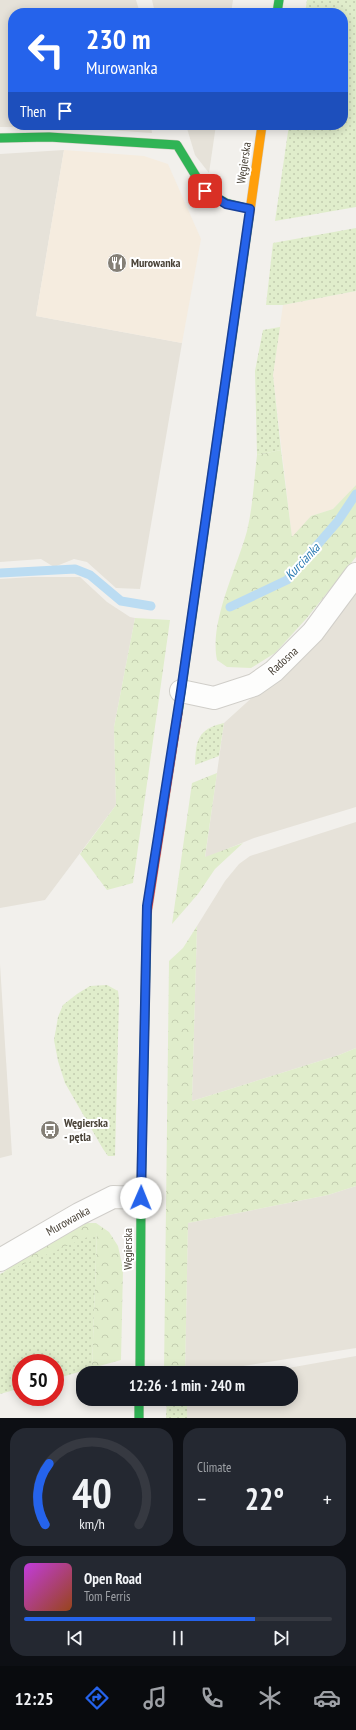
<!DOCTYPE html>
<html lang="en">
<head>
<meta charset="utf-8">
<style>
	body { margin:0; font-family:"PT Sans Narrow",sans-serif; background:#242831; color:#f1f3f6; height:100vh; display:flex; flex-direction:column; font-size:15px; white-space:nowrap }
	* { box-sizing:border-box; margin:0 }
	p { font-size:13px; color:#9ea1a6 }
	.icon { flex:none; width:22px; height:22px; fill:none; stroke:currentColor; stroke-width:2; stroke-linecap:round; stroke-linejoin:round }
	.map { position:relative; height:1418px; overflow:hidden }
	.side { display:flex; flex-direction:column; gap:10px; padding:10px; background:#0d0f14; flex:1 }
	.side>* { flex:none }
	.hud { position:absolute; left:8px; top:8px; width:340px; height:122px; border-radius:16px; box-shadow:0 2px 10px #0003; background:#2563eb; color:#fff; overflow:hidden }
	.speed { position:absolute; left:12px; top:1354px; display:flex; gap:8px; font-size:20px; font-weight:700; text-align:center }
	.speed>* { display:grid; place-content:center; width:52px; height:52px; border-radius:50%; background:#171b24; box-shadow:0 2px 10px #0003; line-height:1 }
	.speed .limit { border:6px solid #d22; background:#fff; color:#111 }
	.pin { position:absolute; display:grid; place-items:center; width:34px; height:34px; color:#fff; margin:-17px; border-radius:8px; box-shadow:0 2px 6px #0006 }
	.me { position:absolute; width:44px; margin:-22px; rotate:1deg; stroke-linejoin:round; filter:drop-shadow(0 0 3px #0008) }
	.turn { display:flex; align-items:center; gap:14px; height:84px; padding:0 12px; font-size:18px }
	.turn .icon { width:52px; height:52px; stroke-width:2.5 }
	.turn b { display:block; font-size:28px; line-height:34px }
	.then { display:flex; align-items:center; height:38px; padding:0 12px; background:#0003; gap:8px; font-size:15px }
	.big { font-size:30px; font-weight:800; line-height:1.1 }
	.side .tile { flex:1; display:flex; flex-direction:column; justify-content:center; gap:6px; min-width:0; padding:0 14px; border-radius:16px; background:#242831 }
	.side .dial { align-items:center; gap:0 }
	.dial svg { height:104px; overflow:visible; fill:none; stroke:#363941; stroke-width:7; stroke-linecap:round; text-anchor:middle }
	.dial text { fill:#f1f3f6; stroke:none }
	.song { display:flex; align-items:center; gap:12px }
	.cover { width:48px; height:48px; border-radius:6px; background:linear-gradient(135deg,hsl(290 70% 55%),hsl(20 70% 35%)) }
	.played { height:4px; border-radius:2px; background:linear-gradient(90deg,#2563eb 75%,#363941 75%) }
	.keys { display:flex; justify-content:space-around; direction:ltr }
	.heat { display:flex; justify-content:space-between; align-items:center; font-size:22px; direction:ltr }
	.side .tiles { flex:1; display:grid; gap:10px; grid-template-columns:1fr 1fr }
	.tile:last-child { grid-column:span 2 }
	.trip { position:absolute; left:76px; top:1366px; width:222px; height:40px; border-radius:16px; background:#171b24; box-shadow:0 2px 10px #0003; font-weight:800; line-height:40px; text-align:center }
	.tabs { display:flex; height:64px; justify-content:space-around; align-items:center; background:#090b0e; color:#9ea1a6 }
	.tabs .icon { width:28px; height:28px }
	.tabs .current { color:#2563eb }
	.tabs b { font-size:18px; color:#f1f3f6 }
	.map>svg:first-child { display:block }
</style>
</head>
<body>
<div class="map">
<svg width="356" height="1418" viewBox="0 0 356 1418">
	<defs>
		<pattern id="grass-dots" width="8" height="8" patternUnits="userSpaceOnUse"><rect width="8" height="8" fill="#e0edcb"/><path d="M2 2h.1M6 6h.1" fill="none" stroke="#c2ccaf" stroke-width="1.8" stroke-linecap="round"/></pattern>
		<pattern id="forest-crowns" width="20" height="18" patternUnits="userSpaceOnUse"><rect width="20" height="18" fill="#e0edcb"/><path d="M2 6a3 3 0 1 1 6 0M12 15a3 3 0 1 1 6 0" fill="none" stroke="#c2ccaf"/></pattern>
	</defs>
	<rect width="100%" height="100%" fill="#f2f0ec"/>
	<g fill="#e6e2d9">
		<path d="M 0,0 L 136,0 L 140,13 L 13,13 L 13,125 L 151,125 L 152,133 L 65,127 L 0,127 Z"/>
		<path d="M 152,0 L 233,0 L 231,13 L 155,13 Z"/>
		<path d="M 186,125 L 216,125 L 209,173 L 195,155 Z"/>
		<path d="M 64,150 L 36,316 L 182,343 L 140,589 L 116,588 L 87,562 L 74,559 L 54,567 L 41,559 L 0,562 L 0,154 Z"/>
		<path d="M 32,577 L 80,577 L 107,602 L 130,617 L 135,618 L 114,727 L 116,805 L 45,900 L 0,908 L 0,579 Z"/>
		<path d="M 356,592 L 356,807 L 254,838 L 205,858 L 224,723 L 329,628 Z"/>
		<path d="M 356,822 L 356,1048 L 339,1055 L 192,1101 L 197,926 L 225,881 L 239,864 L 250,856 Z"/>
		<path d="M 0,964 L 12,1155 L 0,1158 Z"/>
		<path d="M 356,1186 L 356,1348 L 199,1373 L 185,1373 L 188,1223 L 328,1195 Z"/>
		<path d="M 356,1356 L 356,1418 L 187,1418 L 187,1399 L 291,1399 L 291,1373 L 260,1373 Z"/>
	</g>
	<g fill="#f5ecdf">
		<path d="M 64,150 L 144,156 L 168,164 L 201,239 L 182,343 L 36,316 Z"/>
		<path d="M 356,291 L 356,485 L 333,509 L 311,516 L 292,538 L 273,375 L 283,305 Z"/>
	</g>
	<g fill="url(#grass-dots)">
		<path d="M 307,0 L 356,0 L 356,207 L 275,221 L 289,125 L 343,125 L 343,13 L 305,13 Z"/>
		<path d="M 356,228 L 356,291 L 283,305 L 266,305 L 273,243 Z"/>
		<path d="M 280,327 L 273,375 L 281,450 L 257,455 L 255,371 L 263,330 Z"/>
		<path d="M 224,723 L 219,756 L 195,765 C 196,741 197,729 224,723 Z"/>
		<path d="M 107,985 L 118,991 L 119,1000 L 115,1156 L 108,1156 L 103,1149 L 65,1083 L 58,1061 L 54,1040 L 58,1017 L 63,1005 L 77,994 L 90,986 Z"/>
		<path d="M 97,1232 L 92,1368 L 55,1379 L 55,1363 L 21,1363 L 21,1388 L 0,1394 L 0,1274 Z"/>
		<path d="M 167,1399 L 187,1399 L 187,1418 L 166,1418 Z"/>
	</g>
	<g fill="url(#forest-crowns)">
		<path d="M 281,450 L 292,537 L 311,516 L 333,509 L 356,485 L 356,557 L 306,619 L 275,653 L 251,668 L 227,667 L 217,660 C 209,622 237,568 247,531 C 253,506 254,480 257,455 Z"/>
		<path d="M 135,618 L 170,620 L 133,883 L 107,890 L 80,854 L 116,805 L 114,727 Z"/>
		<path d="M 217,773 L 205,857 L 243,843 L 215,869 L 198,894 L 172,924 L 192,783 Z"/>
		<path d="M 197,926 L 192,1101 L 339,1055 L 356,1048 L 356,1186 L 328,1195 L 188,1223 L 185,1373 L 164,1373 L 169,961 L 183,948 Z"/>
		<path d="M 81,1223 L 96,1223 L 109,1232 L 118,1246 L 123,1269 L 121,1360 L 92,1368 L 97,1233 L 3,1273 L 17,1258 Z"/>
	</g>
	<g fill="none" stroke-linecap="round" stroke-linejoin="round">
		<g stroke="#bbdcf2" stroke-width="9">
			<path d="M 0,573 L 75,569 L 90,575 L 121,601 L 151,606"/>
			<path d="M 230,607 L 287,580 L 338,521 L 356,494"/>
		</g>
		<g stroke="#d0cec9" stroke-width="24">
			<g id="street">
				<path d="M 181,691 L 214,698 L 254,685 L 274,671 L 313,632 L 356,574"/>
				<path d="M 0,1260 L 79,1214 L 113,1197 L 141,1198"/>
			</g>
		</g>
		<g stroke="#d2cdc3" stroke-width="10">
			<g id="fast">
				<path d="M 277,13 L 279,0"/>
				<path d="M 0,138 L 49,137 L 177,145 L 205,191 L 226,203 L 250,209"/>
				<path d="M 178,713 L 249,218"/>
				<path d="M 140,1373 L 141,1198 L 147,913"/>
				<path d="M 139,1399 L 139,1418"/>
			</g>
		</g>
		<g stroke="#d2cdc3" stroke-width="10">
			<path id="slow" d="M 249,218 L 262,125"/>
		</g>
		<g stroke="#d2cdc3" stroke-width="10">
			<path id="jam" d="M 147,913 L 178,713"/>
		</g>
		<use href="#street" stroke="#fdfdfc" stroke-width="22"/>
		<use href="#fast" stroke="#30b455" stroke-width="9"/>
		<use href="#slow" stroke="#ff9f0a" stroke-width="9"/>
		<use href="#jam" stroke="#e5322d" stroke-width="9"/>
	</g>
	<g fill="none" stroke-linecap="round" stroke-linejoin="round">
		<g stroke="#184099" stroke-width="10">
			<path id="route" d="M 141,1198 L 147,906 L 181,691 L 250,209 L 226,204 L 205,191"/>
		</g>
		<use href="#route" stroke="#2563eb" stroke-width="7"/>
	</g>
	<defs>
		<g id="restaurant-disc" transform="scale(1)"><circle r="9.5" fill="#847f76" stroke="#fff"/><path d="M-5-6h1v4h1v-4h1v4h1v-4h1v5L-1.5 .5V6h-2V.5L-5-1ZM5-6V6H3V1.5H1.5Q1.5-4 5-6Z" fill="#fff"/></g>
		<g id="bus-disc" transform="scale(1)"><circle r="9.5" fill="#847f76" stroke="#fff"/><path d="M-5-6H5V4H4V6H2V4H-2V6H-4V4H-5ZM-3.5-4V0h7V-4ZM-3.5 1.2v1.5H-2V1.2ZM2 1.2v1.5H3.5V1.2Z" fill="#fff"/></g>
	</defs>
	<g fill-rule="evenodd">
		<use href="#restaurant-disc" x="117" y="263"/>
		<use href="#bus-disc" x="50" y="1130"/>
	</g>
	<g text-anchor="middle" stroke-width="4" stroke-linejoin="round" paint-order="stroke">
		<g font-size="12" fill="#494237" stroke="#fff">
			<text transform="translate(244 163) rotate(-82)" y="4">Węgierska</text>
			<text transform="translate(283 661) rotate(-42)" y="4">Radosna</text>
			<text transform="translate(68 1221) rotate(-29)" y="4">Murowanka</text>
			<text transform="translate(128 1249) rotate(-90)" y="4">Węgierska</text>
		</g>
		<g font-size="12" font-weight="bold" fill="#494237" stroke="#fff" text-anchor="start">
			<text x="131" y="267">Murowanka</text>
			<text x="64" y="1127">Węgierska<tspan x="64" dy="14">- pętla</tspan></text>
		</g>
		<g font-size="13" font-style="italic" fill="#297ab2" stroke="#fff">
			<text transform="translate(302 561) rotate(-47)" y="5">Kurcianka</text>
		</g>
	</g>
</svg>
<div class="speed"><div class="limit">50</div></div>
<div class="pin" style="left:205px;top:191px;background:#d93025"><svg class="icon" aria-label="arrive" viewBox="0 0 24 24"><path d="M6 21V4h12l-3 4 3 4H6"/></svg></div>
<svg class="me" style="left:141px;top:1198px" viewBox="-20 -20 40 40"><circle r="19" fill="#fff"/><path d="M0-13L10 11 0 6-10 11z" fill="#2563eb"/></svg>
<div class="trip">12:26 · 1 min · 240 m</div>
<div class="hud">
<div class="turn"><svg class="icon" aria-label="left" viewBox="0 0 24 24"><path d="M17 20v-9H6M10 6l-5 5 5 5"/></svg><div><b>230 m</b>Murowanka</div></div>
<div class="then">Then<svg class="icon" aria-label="arrive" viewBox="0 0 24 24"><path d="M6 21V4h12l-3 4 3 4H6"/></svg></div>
</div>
</div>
<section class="side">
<div class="tiles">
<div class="tile dial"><svg viewBox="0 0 100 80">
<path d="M14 69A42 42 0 1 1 86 69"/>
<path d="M14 69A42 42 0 0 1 17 22" stroke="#2563eb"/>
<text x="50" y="56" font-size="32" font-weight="700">40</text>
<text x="50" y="72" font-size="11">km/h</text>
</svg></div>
<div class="tile"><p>Climate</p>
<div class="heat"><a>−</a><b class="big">22°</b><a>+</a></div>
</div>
<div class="tile">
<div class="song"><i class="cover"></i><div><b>Open Road</b><p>Tom Ferris</p></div></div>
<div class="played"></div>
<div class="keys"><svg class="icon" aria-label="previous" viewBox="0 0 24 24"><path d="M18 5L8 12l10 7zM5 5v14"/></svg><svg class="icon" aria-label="pause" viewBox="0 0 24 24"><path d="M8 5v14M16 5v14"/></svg><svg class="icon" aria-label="next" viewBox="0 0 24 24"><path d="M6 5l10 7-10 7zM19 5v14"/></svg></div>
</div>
</div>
</section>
<nav class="tabs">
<b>12:25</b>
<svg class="icon current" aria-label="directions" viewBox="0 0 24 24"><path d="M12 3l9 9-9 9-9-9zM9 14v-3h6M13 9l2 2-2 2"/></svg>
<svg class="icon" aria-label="music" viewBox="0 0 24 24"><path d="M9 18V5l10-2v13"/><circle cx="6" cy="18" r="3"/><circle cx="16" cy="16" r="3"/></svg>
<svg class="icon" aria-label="phone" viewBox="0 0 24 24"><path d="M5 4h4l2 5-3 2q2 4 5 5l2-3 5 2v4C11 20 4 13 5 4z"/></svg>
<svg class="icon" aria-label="climate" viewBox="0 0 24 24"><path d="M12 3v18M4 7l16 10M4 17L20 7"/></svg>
<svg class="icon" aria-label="car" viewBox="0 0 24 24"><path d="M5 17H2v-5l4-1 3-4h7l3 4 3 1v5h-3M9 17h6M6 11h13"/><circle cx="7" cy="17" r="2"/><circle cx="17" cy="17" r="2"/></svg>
</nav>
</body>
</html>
